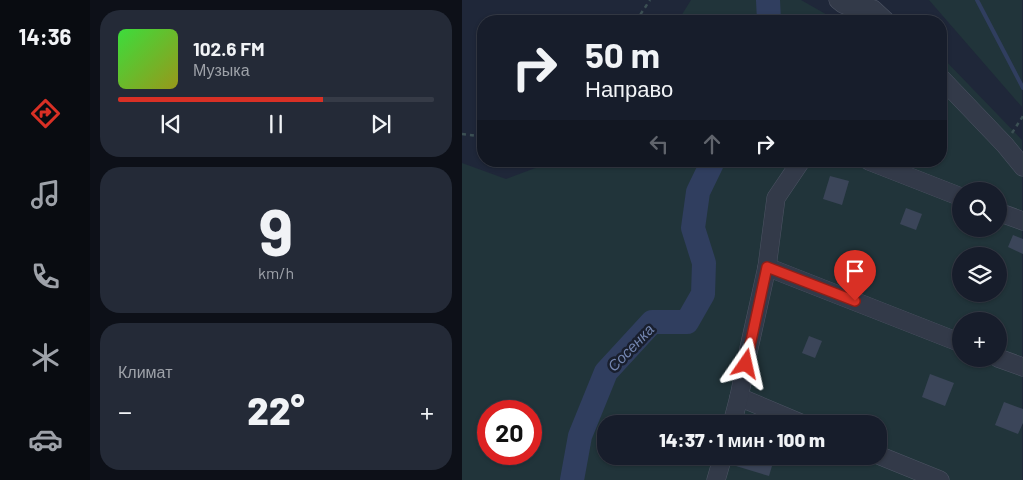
<!DOCTYPE html>
<html lang="ru">
<head>
<meta charset="utf-8">
<style>
	body { margin:0; font-family:Barlow,sans-serif; background:#242a37; color:#f1f3f6; height:100vh; display:flex; flex-direction:column; font-size:19px; white-space:nowrap }
	* { box-sizing:border-box; margin:0 }
	p { font-size:16px; color:#9ea2a9 }
	.icon { flex:none; width:28px; height:28px; fill:none; stroke:currentColor; stroke-width:2; stroke-linecap:round; stroke-linejoin:round }
	.map { position:relative; flex:1; overflow:hidden }
	.sheet { display:flex; flex-direction:column; gap:10px; padding:10px; background:#0d1018; width:372px }
	.sheet>* { flex:none }
	.guide { position:absolute; left:15px; top:15px; width:470px; height:152px; border-radius:20px; box-shadow:0 1px 4px #0004,0 0 0 1px #363b47; background:#171d2b; color:#f1f3f6; overflow:hidden }
	.controls { position:absolute; left:490px; top:182px; display:grid; gap:10px }
	.controls a { display:grid; place-items:center; width:55px; height:55px; border-radius:50%; background:#171d2b; box-shadow:0 1px 4px #0004,0 0 0 1px #363b47; font-size:25px }
	.speed { position:absolute; left:15px; top:400px; display:flex; gap:10px; font-size:25px; font-weight:700; text-align:center }
	.speed>* { display:grid; place-content:center; width:65px; height:65px; border-radius:50%; background:#171d2b; box-shadow:0 1px 4px #0004,0 0 0 1px #363b47; line-height:1 }
	.speed .limit { border:8px solid #d22; background:#fff; color:#111 }
	.pin { position:absolute; display:grid; place-items:center; width:42px; height:42px; color:#fff; margin:-51px -21px; border-radius:50% 50% 50% 0; rotate:-45deg; box-shadow:0 0 5px #0007 }
	.pin .icon { rotate:45deg }
	.me { position:absolute; width:55px; margin:-28px; rotate:11deg; stroke-linejoin:round; filter:drop-shadow(0 0 4px #0008) }
	.turn { display:flex; align-items:center; gap:18px; height:105px; padding:0 25px; font-size:22px }
	.turn .icon { width:65px; height:65px; stroke-width:2.5 }
	.turn b { display:block; font-size:35px; line-height:42px }
	.lanes { display:flex; align-items:center; height:48px; padding:0 25px; background:#0003; justify-content:center; gap:25px; direction:ltr }
	.lanes .off { opacity:.35 }
	.big { font-size:38px; font-weight:800; line-height:1.1 }
	.sheet .tile { flex:1; display:flex; flex-direction:column; justify-content:center; gap:8px; min-width:0; padding:0 18px; border-radius:20px; background:#242a37 }
	.sheet .dial { align-items:center; gap:0 }
	.dial b { font-size:65px; line-height:1 }
	.song { display:flex; align-items:center; gap:15px }
	.cover { width:60px; height:60px; border-radius:8px; background:linear-gradient(135deg,hsl(120 70% 55%),hsl(60 70% 35%)) }
	.played { height:5px; border-radius:2px; background:linear-gradient(90deg,#d93025 65%,#363b47 65%) }
	.keys { display:flex; justify-content:space-around; direction:ltr }
	.heat { display:flex; justify-content:space-between; align-items:center; font-size:28px; direction:ltr }
	.trip { position:absolute; left:135px; top:415px; width:290px; height:50px; border-radius:20px; background:#171d2b; box-shadow:0 1px 4px #0004,0 0 0 1px #363b47; font-weight:800; line-height:50px; text-align:center }
	main { display:flex; flex:1; min-height:0 }
	.tabs { display:flex; flex-direction:column; width:90px; justify-content:space-around; align-items:center; background:#090c11; color:#9ea2a9 }
	.tabs .icon { width:35px; height:35px }
	.tabs .on { color:#d93025 }
	.tabs b { font-size:22px; color:#f1f3f6 }
	.map>svg:first-child { display:block }
</style>
</head>
<body>
<main>
<nav class="tabs">
<b>14:36</b>
<svg class="icon on" aria-label="directions" viewBox="0 0 24 24"><path d="M12 3l9 9-9 9-9-9zM9 14v-3h6M13 9l2 2-2 2"/></svg>
<svg class="icon" aria-label="music" viewBox="0 0 24 24"><path d="M9 18V5l10-2v13"/><circle cx="6" cy="18" r="3"/><circle cx="16" cy="16" r="3"/></svg>
<svg class="icon" aria-label="phone" viewBox="0 0 24 24"><path d="M5 4h4l2 5-3 2q2 4 5 5l2-3 5 2v4C11 20 4 13 5 4z"/></svg>
<svg class="icon" aria-label="climate" viewBox="0 0 24 24"><path d="M12 3v18M4 7l16 10M4 17L20 7"/></svg>
<svg class="icon" aria-label="car" viewBox="0 0 24 24"><path d="M5 17H2v-5l4-1 3-4h7l3 4 3 1v5h-3M9 17h6M6 11h13"/><circle cx="7" cy="17" r="2"/><circle cx="17" cy="17" r="2"/></svg>
</nav>
<section class="sheet">
<div class="tile">
<div class="song"><i class="cover"></i><div><b>102.6 FM</b><p>Музыка</p></div></div>
<div class="played"></div>
<div class="keys"><svg class="icon" aria-label="previous" viewBox="0 0 24 24"><path d="M18 5L8 12l10 7zM5 5v14"/></svg><svg class="icon" aria-label="pause" viewBox="0 0 24 24"><path d="M8 5v14M16 5v14"/></svg><svg class="icon" aria-label="next" viewBox="0 0 24 24"><path d="M6 5l10 7-10 7zM19 5v14"/></svg></div>
</div>
<div class="tile dial"><b>9</b><p>km/h</p></div>
<div class="tile"><p>Климат</p>
<div class="heat"><a>−</a><b class="big">22°</b><a>+</a></div>
</div>
</section>
<div class="map">
<svg width="561" height="480" viewBox="0 0 561 480">
	<rect width="100%" height="100%" fill="#1f2739"/>
	<g fill="#21343a" fill-rule="evenodd">
		<path d="M 229,0 L 339,0 L 376,21 L 216,21 Z"/>
		<path d="M 467,0 L 560,0 L 560,107 Z"/>
		<path d="M 479,56 L 560,140 L 560,480 L 0,480 L 0,163 L 44,179 L 92,161 L 479,161 ZM 499,191 L 536,191 L 536,229 L 499,229 ZM 499,256 L 536,256 L 536,294 L 499,294 ZM 499,321 L 536,321 L 536,359 L 499,359 ZM 26,411 L 69,411 L 69,454 L 26,454 ZM 144,424 L 416,424 L 416,456 L 144,456 Z"/>
	</g>
	<g fill="none" stroke-linecap="round" stroke-linejoin="round">
		<path stroke="#303e5f" stroke-width="4" d="M 515,0 L 561,88"/>
		<g stroke="#303e5f" stroke-width="24">
			<path d="M 306,0 L 307,21"/>
			<path d="M 110,480 L 118,436 L 144,372 L 190,322 L 225,322 L 241,294 L 242,263 L 231,228 L 236,192 L 251,161"/>
		</g>
	</g>
	<g fill="#3b4559">
		<path d="M 368,176 L 387,181 L 380,205 L 361,199 Z"/>
		<path d="M 444,208 L 460,214 L 454,230 L 438,224 Z"/>
		<path d="M 551,235 L 561,239 L 561,254 L 546,247 Z"/>
		<path d="M 347,336 L 360,341 L 353,358 L 340,353 Z"/>
		<path d="M 468,374 L 492,383 L 483,406 L 460,397 Z"/>
		<path d="M 542,402 L 561,409 L 561,423 L 556,434 L 533,425 Z"/>
		<path d="M 277,456 L 313,456 L 307,476 L 274,466 Z"/>
	</g>
	<g fill="none" stroke-linecap="round" stroke-linejoin="round">
		<g stroke="#4d5464" stroke-width="19">
			<g id="minor">
				<path d="M 376,0 L 381,4 L 389,7 L 411,9 L 424,21"/>
				<path d="M 479,78 L 543,145 L 561,167"/>
				<path d="M 407,161 L 499,197"/>
				<path d="M 536,212 L 561,221"/>
				<path d="M 305,267 L 499,343"/>
				<path d="M 536,358 L 561,367"/>
				<path d="M 277,397 L 341,424"/>
				<path d="M 270,424 L 277,397 L 287,348 L 305,267 L 314,198 L 339,161"/>
				<path d="M 416,455 L 478,480"/>
				<path d="M 254,480 L 261,456"/>
			</g>
		</g>
		<g stroke="#3c5054" stroke-width="2.5" stroke-dasharray="4 4" stroke-linecap="butt">
			<path d="M 174,21 L 188,0"/>
			<path d="M 550,133 L 561,116"/>
			<path d="M 0,134 L 15,136 L 21,134"/>
		</g>
		<use href="#minor" stroke="#333a49" stroke-width="18"/>
	</g>
	<g fill="none" stroke-linecap="round" stroke-linejoin="round">
		<g stroke="#8d1f18" stroke-width="12">
			<path id="route" d="M 284,364 L 305,267 L 393,301"/>
		</g>
		<use href="#route" stroke="#d93025" stroke-width="9"/>
	</g>
	<g text-anchor="middle" stroke-width="5" stroke-linejoin="round" paint-order="stroke">
		<g font-size="15" font-style="italic" fill="#7486b0" stroke="#191f2e">
			<text transform="translate(169 348) rotate(-46)" y="5">Сосенка</text>
		</g>
	</g>
</svg>
<div class="controls">
<a><svg class="icon" aria-label="search" viewBox="0 0 24 24"><circle cx="10" cy="10" r="6"/><path d="M15 15l6 6"/></svg></a>
<a><svg class="icon" aria-label="layers" viewBox="0 0 24 24"><path d="M12 4l9 5-9 5-9-5zM3 14l9 5 9-5"/></svg></a>
<a>+</a>
</div>
<div class="speed"><div class="limit">20</div></div>
<div class="pin" style="left:393px;top:301px;background:#d93025"><svg class="icon" aria-label="arrive" viewBox="0 0 24 24"><path d="M6 21V4h12l-3 4 3 4H6"/></svg></div>
<svg class="me" style="left:284px;top:364px" viewBox="-20 -20 40 40"><path d="M0-17L14 15 0 8-14 15z" fill="#d93025" stroke="#fff" stroke-width="4"/></svg>
<div class="trip">14:37 · 1 мин · 100 m</div>
<div class="guide">
<div class="turn"><svg class="icon" aria-label="right" viewBox="0 0 24 24"><path d="M7 20v-9h11M14 6l5 5-5 5"/></svg><div><b>50 m</b>Направо</div></div>
<div class="lanes"><svg class="icon off" aria-label="left" viewBox="0 0 24 24"><path d="M17 20v-9H6M10 6l-5 5 5 5"/></svg><svg class="icon off" aria-label="ahead" viewBox="0 0 24 24"><path d="M12 20V5M6 11l6-6 6 6"/></svg><svg class="icon" aria-label="right" viewBox="0 0 24 24"><path d="M7 20v-9h11M14 6l5 5-5 5"/></svg></div>
</div>
</div>
</main>
</body>
</html>
